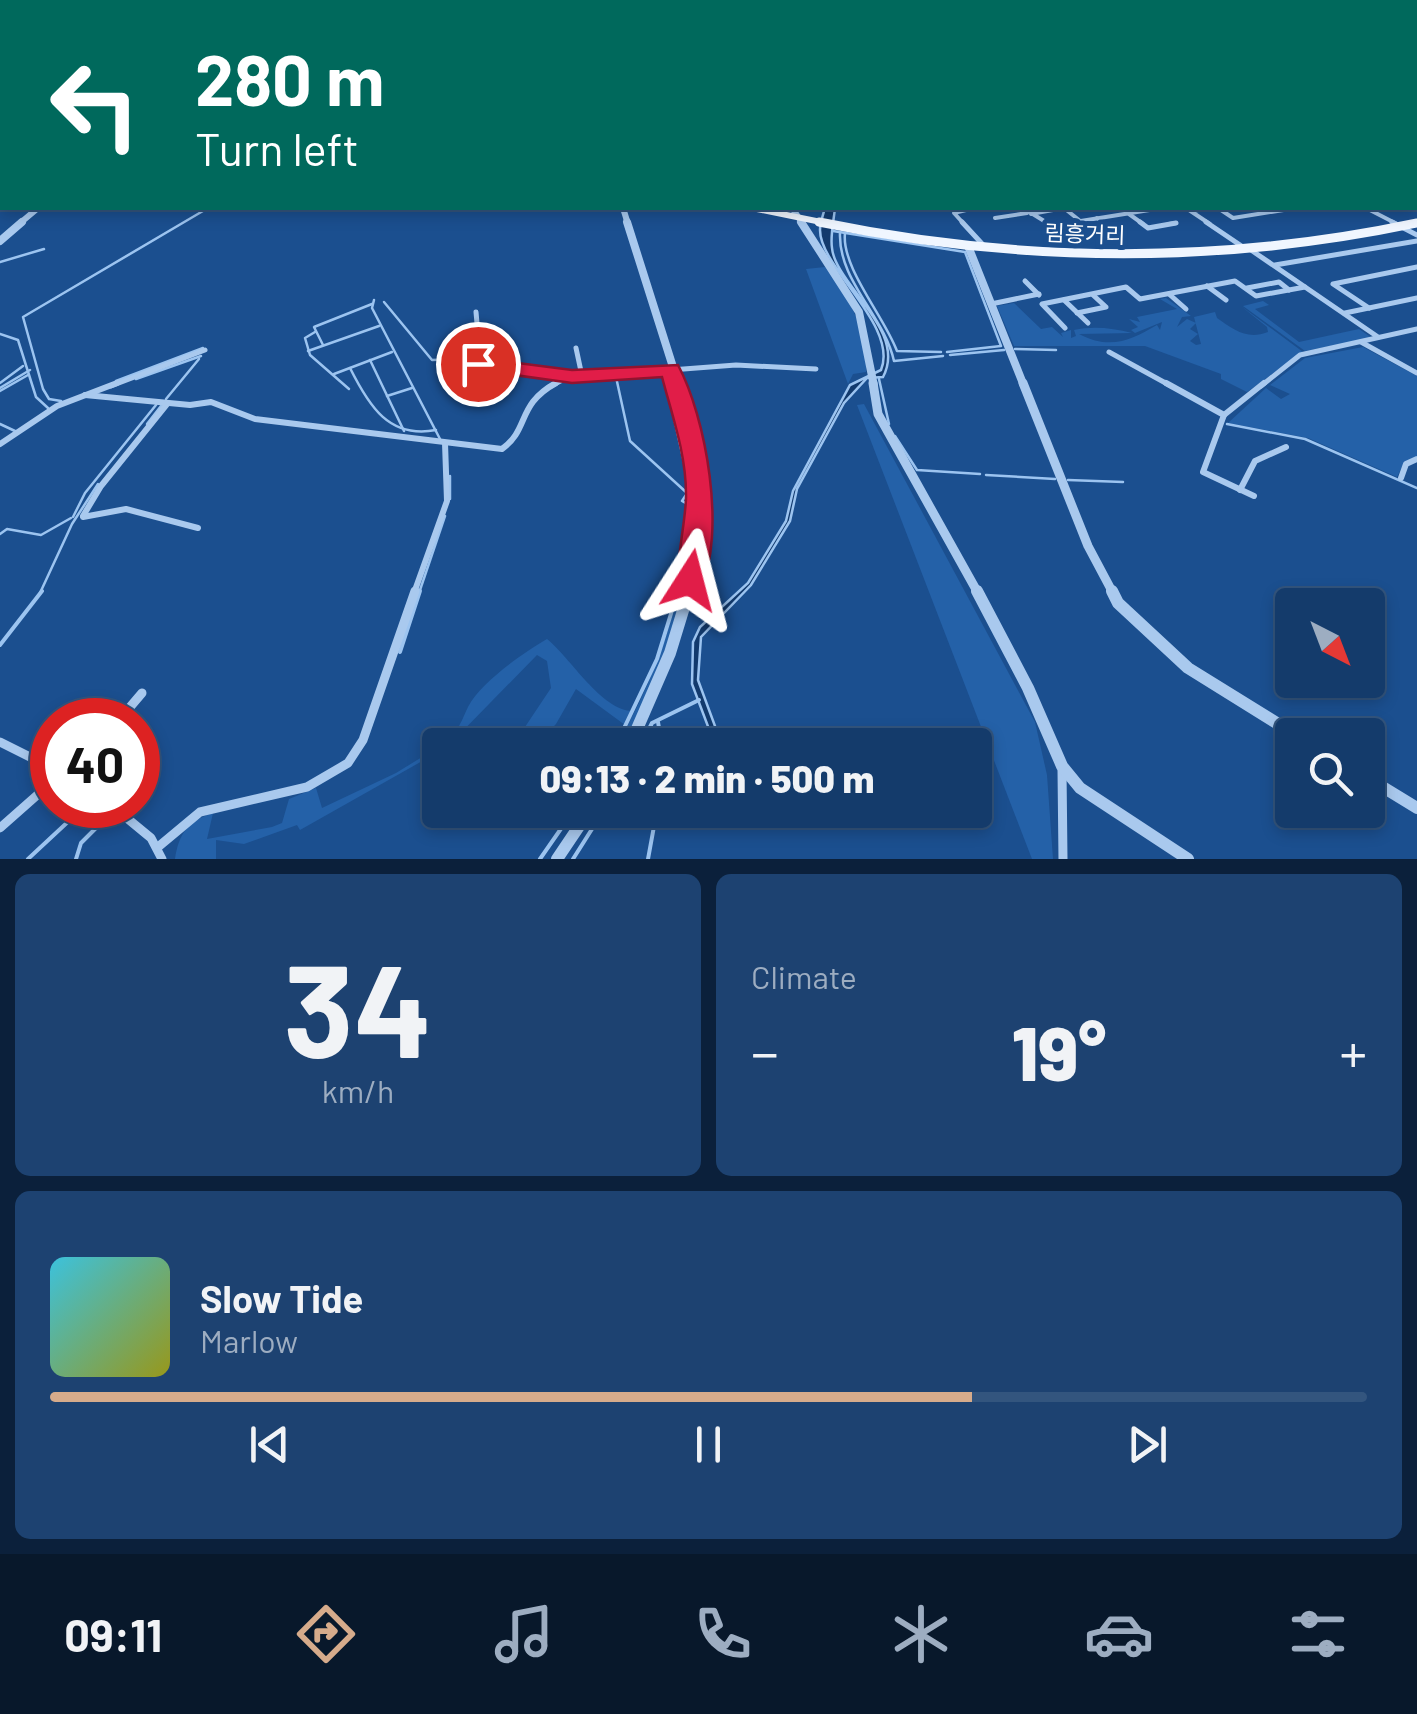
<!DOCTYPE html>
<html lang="en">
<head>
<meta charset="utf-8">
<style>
	body { margin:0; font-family:Barlow,"Noto Sans KR",sans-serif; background:#1d4271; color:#f1f3f6; height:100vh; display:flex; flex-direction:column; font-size:38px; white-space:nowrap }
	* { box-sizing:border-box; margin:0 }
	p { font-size:32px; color:#9dadc1 }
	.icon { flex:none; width:55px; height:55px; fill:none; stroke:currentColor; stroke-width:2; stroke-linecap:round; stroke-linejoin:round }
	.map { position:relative; height:859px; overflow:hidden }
	.panel { display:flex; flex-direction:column; gap:15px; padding:15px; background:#0b203b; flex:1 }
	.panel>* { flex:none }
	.guide { position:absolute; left:0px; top:0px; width:1418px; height:210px; box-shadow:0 5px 15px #0003,0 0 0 2px #33557e; background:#00695c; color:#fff; overflow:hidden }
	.needle { width:65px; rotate:138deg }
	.controls { position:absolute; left:1275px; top:588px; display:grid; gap:20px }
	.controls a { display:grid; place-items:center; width:110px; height:110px; border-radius:10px; background:#143b6b; box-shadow:0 5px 15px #0003,0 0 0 2px #33557e; font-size:50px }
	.speed { position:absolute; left:30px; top:698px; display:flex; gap:20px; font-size:50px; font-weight:700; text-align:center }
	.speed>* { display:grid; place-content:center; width:130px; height:130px; border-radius:50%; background:#143b6b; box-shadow:0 5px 15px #0003,0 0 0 2px #33557e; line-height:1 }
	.speed .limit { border:15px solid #d22; background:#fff; color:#111 }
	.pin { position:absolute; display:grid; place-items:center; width:85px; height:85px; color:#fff; margin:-42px; border:5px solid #fff; border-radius:50%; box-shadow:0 2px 10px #0007 }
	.me { position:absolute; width:110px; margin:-55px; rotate:9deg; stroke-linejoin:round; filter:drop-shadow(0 0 8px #0008) }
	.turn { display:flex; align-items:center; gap:35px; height:210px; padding:0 30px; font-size:45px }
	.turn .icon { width:130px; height:130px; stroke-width:2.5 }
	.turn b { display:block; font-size:70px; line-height:85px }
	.big { font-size:75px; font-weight:800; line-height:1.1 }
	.panel .widget { flex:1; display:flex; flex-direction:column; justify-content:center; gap:15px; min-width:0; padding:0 35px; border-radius:15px; background:#1d4271 }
	.panel .dial { align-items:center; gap:0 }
	.dial b { font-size:130px; line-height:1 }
	.song { display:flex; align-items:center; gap:30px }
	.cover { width:120px; height:120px; border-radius:15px; background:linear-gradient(135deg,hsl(190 70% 55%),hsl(60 70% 35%)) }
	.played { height:10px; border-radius:5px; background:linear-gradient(90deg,#d6ab8b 70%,#33557e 70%) }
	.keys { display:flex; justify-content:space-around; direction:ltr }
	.heat { display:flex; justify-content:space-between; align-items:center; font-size:55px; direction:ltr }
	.panel .tiles { flex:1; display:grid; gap:15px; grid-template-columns:1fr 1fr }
	.widget:last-child { grid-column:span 2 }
	.trip { position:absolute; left:422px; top:728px; width:570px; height:100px; border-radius:10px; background:#143b6b; box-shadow:0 5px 15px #0003,0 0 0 2px #33557e; font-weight:800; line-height:100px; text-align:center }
	.tabs { display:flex; height:160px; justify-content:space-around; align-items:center; background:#08182b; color:#9dadc1 }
	.tabs .icon { width:70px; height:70px }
	.tabs .on { color:#d6ab8b }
	.tabs b { font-size:45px; color:#f1f3f6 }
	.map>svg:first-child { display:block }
</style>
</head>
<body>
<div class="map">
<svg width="1417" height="859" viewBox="0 0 1417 859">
	<rect width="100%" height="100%" fill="#1b4f8f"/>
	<g fill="#2461a8">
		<path d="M 311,0 L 709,0 L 302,2 Z"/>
		<path d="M 825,267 C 848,295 870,334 866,372 L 853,374 L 848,384 L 806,269 Z"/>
		<path d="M 1166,298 L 1191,316 L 1182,317 L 1177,327 L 1187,319 L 1196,323 L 1190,329 L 1198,334 L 1190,341 L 1196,345 L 1201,344 L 1194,317 L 1215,312 L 1217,318 C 1234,330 1247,340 1268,332 L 1267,327 L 1241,306 L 1303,352 L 1247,392 L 1221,379 L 1221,374 L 1145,346 L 1014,346 L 997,306 L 1014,303 L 1041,329 L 1052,327 L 1063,337 L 1061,333 L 1071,330 L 1071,338 L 1076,336 L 1074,330 C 1093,326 1112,328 1132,333 L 1079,334 C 1111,351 1133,339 1157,325 L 1160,330 L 1162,322 L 1135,333 L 1131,330 L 1138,327 L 1129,319 L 1140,322 L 1137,317 L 1177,309 L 1160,299 Z"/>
		<path d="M 1263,301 L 1269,305 L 1255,309 L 1299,342 L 1359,329 L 1372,338 L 1305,351 L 1243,306 Z"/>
		<path d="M 1363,347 L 1417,376 L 1417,458 L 1404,463 L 1397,477 L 1308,438 L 1228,423 L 1266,388 L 1281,399 L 1290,394 L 1270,385 L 1305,358 Z"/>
		<path d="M 668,371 C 679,410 692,449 695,490 C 702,575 663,672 622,745 L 617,745 C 659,671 687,591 690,505 L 683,500 L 690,489 L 664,372 Z"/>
		<path d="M 864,404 L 1035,722 L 1047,775 L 1053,859 L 1032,859 L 857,405 Z"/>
		<path d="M 547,639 C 570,657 602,712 634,711 L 625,725 L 576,689 L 556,724 L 536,745 L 513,745 L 551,688 L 547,661 L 537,655 L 449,745 L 441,745 C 458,733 460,724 468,707 C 481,682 523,653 547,639 Z"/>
		<path d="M 440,746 L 440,751 L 300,830 L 297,825 L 244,844 L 216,840 L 216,859 L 175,859 C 179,833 188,821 213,813 L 207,839 L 272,827 L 282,823 L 289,799 L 316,788 L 322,808 L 396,773 Z"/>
	</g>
	<path fill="#123a6d" stroke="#9cc4f0" stroke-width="2.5" d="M 825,208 L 835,208 C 834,219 830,236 832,248 C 835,284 908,331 883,377 L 867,378 L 844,403 L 797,489 L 790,521 L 751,585 L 701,637 L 698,680 L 722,745 L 715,745 L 692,684 L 693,642 L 700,627 L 748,583 L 786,521 L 793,491 L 850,385 L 881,370 C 899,326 820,268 820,230 C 820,223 823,215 825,208 Z"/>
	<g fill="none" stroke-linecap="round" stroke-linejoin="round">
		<g stroke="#9cc4f0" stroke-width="2.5">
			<path d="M 558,0 L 563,2"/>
			<path d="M 438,1 L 466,0"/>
			<path d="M 167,2 L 175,0"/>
			<path d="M 214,2 L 222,0"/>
			<path d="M 228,2 L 236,0"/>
			<path d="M 257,2 L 266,0"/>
			<path d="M 276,2 L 285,0"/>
			<path d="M 400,2 L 407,0"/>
			<path d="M 833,231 L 965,252 L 1001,346 L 947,352"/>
			<path d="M 840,233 C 838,280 884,316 894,361 L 943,356"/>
			<path d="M 845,233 C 841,267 884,316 897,351 L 941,352"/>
			<path d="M 0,262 L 44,249"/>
			<path d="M 374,300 L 372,308 L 440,439"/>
			<path d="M 384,302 L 432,360 L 456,359"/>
			<path d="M 315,332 L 305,338 L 310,355 L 349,389"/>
			<path d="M 0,334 L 18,340 L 36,397 L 48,408"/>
			<path d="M 323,345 L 314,327 L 372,304"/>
			<path d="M 1015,349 L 1056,350"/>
			<path d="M 308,351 L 379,326"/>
			<path d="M 950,355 L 1004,350"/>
			<path d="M 370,360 L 404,431"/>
			<path d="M 350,368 C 369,406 389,439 436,430"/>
			<path d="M 664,373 L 690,489 L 682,501 L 689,505 L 677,593"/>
			<path d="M 334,374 L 392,352"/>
			<path d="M 616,377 L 630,441 L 687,493"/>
			<path d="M 136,379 L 201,356"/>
			<path d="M 879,379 L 889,424"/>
			<path d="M 116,381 L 203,348"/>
			<path d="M 0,383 L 23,366"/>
			<path d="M 0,388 L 30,370"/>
			<path d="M 0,391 L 28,375"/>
			<path d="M 387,396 L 412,388"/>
			<path d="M 166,399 L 199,359"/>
			<path d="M 61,401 L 49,399 L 43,389 L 23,317 L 208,208"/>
			<path d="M 0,424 L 15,431"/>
			<path d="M 147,424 L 161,406"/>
			<path d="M 1227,424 L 1305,439 L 1417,488"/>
			<path d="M 895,436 L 917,470 L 980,474"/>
			<path d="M 986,475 L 1055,479"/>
			<path d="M 450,476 L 450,499"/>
			<path d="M 1068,480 L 1123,482"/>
			<path d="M 73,517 L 85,493 L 156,405"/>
			<path d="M 0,534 L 7,529 L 41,535 L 71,518"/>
			<path d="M 40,593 L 72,524 L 98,484"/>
			<path d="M 419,593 L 445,516"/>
		</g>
		<g stroke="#9cc4f0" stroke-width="4">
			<path d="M 0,645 L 42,591"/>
			<path d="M 400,652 L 420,591"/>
			<path d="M 658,722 L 662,745"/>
			<path d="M 616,745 L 657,659 L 678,591"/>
			<path d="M 641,745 L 652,723 L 699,700"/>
			<path d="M 28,859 L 86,805"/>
			<path d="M 76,859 L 81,843 L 112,812"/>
			<path d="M 540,859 L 574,810"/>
			<path d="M 573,859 L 604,810"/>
			<path d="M 648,859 L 657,810"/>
		</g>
		<g stroke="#a9c9ee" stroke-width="4">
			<path d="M 20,2 L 25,0"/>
			<path d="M 68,2 L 73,0"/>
			<path d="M 137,2 L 145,0"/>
			<path d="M 183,2 L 191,0"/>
			<path d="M 1023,208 L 1049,224"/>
			<path d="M 1186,208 L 1210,224"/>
			<path d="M 1218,208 L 1233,218 L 1296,208"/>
			<path d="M 1366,208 L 1397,224"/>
			<path d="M 1192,211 L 1212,208"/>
			<path d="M 1031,214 L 1064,208 L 1079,220"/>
			<path d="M 1129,214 L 1143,224"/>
			<path d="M 995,218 L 1027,213"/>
			<path d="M 1097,218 L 1105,224"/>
			<path d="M 964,224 L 954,213 L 974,208"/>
			<path d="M 1062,224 L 1162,208"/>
			<path d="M 1169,224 L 1176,223"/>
		</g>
		<g stroke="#a9c9ee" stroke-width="5">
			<path d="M 962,222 L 985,247"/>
			<path d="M 1045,222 L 1052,226 L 1078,222"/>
			<path d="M 1102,222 L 1110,228"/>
			<path d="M 1140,222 L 1148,228 L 1176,223"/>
			<path d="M 1206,222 L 1243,247"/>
			<path d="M 1392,222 L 1417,235"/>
			<path d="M 1251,250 L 1378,337"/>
			<path d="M 1275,265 L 1417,241"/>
			<path d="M 1025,281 L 1039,295"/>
			<path d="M 1207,286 L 1226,300"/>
			<path d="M 1247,288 L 1279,282 L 1289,290"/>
			<path d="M 1169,294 L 1186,309"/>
			<path d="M 1064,300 L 1088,323"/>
			<path d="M 991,304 L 1039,294"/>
			<path d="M 1369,308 L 1333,284 L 1417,267"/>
			<path d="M 1077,313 L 1106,307 L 1093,295"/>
			<path d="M 1345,313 L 1417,298"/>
			<path d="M 1065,328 L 1042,304 L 1126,287 L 1140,299 L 1235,281 L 1256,296 L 1305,287"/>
			<path d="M 1361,342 L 1417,373"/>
			<path d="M 576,348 L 582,376"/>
			<path d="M 1109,352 L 1171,386"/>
			<path d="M 478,365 L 566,375"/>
			<path d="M 111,386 L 205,350"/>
			<path d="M 465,386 L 480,357 L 476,312"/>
			<path d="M 551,386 L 566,378 L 736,365 L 816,369"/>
			<path d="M 1261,386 L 1300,355 L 1417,329"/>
		</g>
		<g stroke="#a9c9ee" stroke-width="6">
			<path d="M 466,383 L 469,401 L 487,399"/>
			<path d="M 1166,383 L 1224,415"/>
			<path d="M 85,395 L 190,405 L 211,402 L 255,419 L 502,449 C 530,429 516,405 556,383"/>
			<path d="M 0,444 L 57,406 L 117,383"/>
			<path d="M 1401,478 L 1406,464 L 1417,459"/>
			<path d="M 1240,490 L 1255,461 L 1286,447"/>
			<path d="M 1254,496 L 1203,472 L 1224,415 L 1264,383"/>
			<path d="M 83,516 L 101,486 L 167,404"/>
			<path d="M 83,517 L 126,509 L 198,528"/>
			<path d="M 414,593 L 447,501 L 445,443"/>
		</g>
		<g stroke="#a9c9ee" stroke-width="9">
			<path d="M 119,720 L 142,693"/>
			<path d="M 0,742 L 52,768"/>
			<path d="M 1062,770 L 1063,859"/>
			<path d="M 111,805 L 151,838 L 162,859"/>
			<path d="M 0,828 L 52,782"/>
			<path d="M 158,847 L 200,812 L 307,787 L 348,763 L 363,740 L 415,591"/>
		</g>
		<path stroke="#a9c9ee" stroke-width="5" d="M 1034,0 L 1062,2"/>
		<g stroke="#a9c9ee" stroke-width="6">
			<path d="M 623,208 L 628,224"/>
			<path d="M 792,208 L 803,224"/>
			<path d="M 19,224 L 38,208"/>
		</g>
		<g stroke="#a9c9ee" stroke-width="8">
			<path d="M 627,222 L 679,386"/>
			<path d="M 801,222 L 859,312 L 874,386"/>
			<path d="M 0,241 L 22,222"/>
			<path d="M 968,246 L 1024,386"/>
		</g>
		<g stroke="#a9c9ee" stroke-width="9">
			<path d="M 678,383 C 696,454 705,521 688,593"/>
			<path d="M 873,383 L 878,414 L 978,593"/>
			<path d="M 1023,383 L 1088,546 L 1113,593"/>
		</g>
		<g stroke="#a9c9ee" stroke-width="12">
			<path d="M 977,591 L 1028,688 L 1062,766 L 1080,788 L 1188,859"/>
			<path d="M 1112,591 L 1118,603 L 1188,668 L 1296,735"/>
			<path d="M 630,745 L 670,653 L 689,591"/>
			<path d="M 1368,778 L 1417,808"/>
			<path d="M 557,859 L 590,810"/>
		</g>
		<path stroke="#d6e6fa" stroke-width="5" d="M 709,2 L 715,0"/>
		<path stroke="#f0f6ff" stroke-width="5" d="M 287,2 L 296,0"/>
		<g stroke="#f0f6ff" stroke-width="6">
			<path d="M 752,208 L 831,224"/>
			<path d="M 1411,224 L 1417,223"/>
		</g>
		<path stroke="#f0f6ff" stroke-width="9" d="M 819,222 C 1018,263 1218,265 1417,223"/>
	</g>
	<path fill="#e11d48" stroke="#92132f" stroke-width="2.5" d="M 478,358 L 572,370 L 678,365 C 706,417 727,534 700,589 L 680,589 C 673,573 687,517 686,494 C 686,454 672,415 662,377 L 572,383 L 471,369 L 471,360 Z"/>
	<g text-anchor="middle" stroke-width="10" stroke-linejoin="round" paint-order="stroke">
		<g font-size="22" fill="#fff" stroke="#1b4f8f">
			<text transform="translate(1085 234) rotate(2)" y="8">림흥거리</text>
		</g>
	</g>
</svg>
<div class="controls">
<a><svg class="needle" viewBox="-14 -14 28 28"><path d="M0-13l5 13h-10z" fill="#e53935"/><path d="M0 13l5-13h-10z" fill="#9dadc1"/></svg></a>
<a><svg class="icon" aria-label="search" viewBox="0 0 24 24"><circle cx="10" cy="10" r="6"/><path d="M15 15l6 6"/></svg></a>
</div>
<div class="speed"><div class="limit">40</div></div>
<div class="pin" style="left:478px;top:364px;background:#d93025"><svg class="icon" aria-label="arrive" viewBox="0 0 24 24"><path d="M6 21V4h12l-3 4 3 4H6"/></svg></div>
<svg class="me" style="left:690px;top:580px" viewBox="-20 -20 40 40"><path d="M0-17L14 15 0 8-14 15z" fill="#e11d48" stroke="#fff" stroke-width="4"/></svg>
<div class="trip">09:13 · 2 min · 500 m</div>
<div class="guide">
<div class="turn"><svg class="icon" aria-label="left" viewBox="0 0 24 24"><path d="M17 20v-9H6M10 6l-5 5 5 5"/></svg><div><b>280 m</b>Turn left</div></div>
</div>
</div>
<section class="panel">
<div class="tiles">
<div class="widget dial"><b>34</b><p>km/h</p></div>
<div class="widget"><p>Climate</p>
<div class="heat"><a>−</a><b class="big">19°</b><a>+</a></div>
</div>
<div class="widget">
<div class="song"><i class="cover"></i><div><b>Slow Tide</b><p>Marlow</p></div></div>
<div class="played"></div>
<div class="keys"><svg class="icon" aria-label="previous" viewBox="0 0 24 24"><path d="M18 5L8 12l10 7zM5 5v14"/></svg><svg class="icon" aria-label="pause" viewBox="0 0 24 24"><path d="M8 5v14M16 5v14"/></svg><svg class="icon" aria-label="next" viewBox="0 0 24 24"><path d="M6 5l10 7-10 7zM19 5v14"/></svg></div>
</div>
</div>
</section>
<nav class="tabs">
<b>09:11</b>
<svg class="icon on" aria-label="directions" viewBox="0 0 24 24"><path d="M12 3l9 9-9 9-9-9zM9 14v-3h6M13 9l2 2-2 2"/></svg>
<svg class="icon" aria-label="music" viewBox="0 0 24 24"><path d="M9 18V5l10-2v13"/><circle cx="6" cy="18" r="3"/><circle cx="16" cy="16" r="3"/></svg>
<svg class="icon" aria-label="phone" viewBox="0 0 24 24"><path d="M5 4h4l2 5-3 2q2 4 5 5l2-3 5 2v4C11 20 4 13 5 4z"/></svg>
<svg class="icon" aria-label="climate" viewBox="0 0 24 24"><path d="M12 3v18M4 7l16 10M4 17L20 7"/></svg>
<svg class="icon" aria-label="car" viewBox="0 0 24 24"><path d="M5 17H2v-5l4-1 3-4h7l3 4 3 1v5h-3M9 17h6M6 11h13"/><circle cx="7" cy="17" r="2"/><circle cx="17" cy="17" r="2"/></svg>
<svg class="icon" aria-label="filters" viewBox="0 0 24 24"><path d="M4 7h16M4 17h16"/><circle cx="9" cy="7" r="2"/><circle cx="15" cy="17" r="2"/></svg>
</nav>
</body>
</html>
